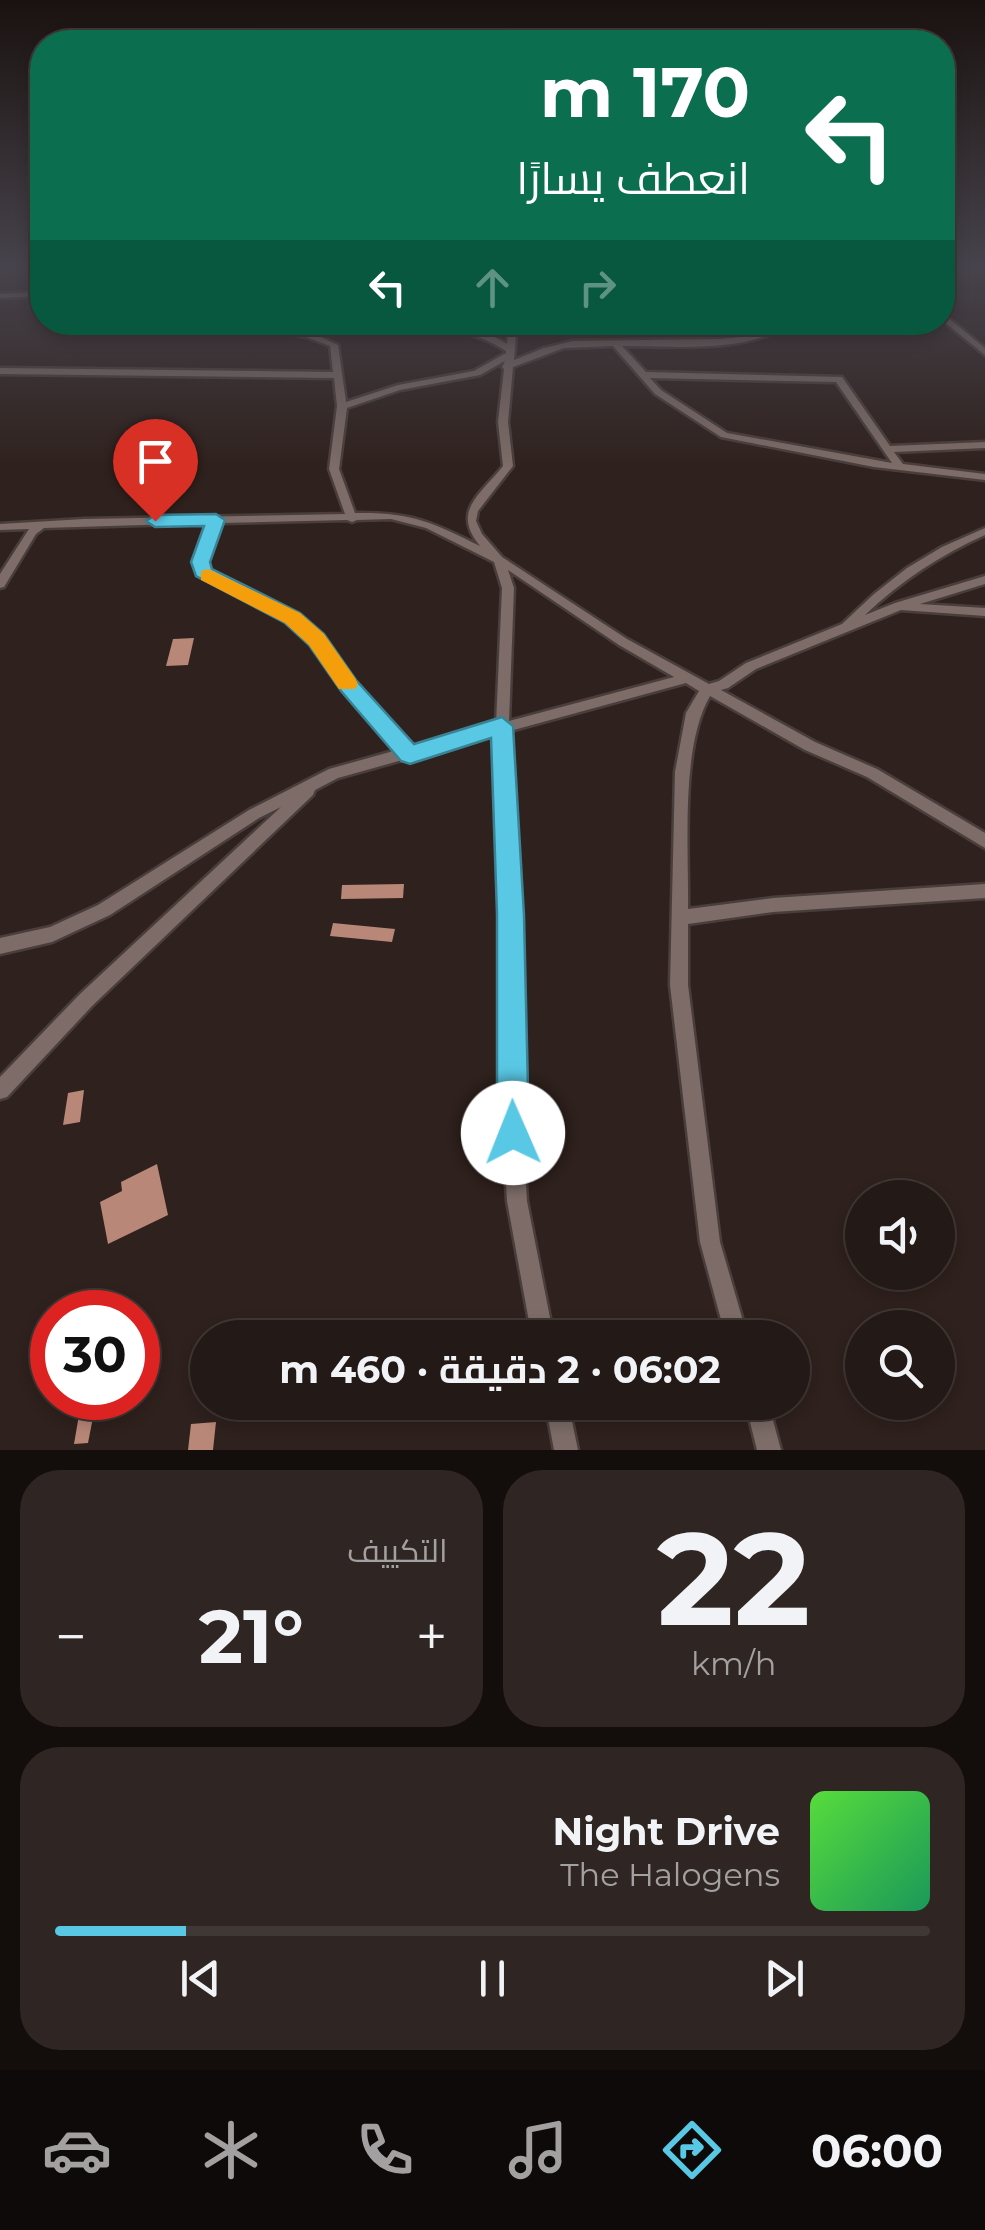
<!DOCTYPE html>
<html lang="ar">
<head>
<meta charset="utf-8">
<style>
	body { margin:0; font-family:Montserrat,Cairo,sans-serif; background:#2f2623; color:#f1f3f6; direction:rtl; height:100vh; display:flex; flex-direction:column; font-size:38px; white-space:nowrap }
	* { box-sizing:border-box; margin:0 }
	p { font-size:32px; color:#a3a0a1 }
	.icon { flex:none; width:55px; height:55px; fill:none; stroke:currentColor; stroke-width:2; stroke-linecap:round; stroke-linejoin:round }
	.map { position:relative; height:1450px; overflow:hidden; direction:ltr }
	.details { display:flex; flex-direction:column; gap:20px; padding:20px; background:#130e0c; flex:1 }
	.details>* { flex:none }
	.hud { position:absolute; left:30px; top:30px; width:925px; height:305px; border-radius:40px; box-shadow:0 5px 15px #0003,0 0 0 2px #403835; direction:rtl; background:#0b6e4f; color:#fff; overflow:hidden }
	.buttons { position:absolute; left:845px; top:1180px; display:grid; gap:20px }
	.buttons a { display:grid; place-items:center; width:110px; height:110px; border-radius:50%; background:#231916; box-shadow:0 5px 15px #0003,0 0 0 2px #403835; font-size:50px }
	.speed { position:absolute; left:30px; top:1290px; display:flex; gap:20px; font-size:50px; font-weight:700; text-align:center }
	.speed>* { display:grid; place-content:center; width:130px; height:130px; border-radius:50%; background:#231916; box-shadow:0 5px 15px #0003,0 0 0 2px #403835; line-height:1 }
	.speed .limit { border:15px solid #d22; background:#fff; color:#111 }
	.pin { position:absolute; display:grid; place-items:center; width:85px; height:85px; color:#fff; margin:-102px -42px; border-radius:50% 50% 50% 0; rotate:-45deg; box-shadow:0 0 10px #0007 }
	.pin .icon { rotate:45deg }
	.me { position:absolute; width:110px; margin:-55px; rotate:359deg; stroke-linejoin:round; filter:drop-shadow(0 0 8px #0008) }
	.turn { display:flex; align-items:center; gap:35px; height:210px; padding:0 40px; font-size:45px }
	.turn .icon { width:130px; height:130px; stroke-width:2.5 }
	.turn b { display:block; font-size:70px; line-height:85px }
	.lanes { display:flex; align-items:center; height:95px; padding:0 40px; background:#0003; justify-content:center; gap:50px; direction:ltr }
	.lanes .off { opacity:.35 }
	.big { font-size:75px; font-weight:700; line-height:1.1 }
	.details .tile { flex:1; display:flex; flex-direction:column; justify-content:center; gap:15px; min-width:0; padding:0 35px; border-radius:40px; background:#2f2623 }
	.details .dial { align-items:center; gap:0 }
	.dial b { font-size:130px; line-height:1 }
	.song { display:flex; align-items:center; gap:30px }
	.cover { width:120px; height:120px; border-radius:15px; background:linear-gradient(135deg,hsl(110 70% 55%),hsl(150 70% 35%)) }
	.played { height:10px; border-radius:5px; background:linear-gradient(90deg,#59c8e4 15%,#403835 15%) }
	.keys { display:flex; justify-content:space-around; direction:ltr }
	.heat { display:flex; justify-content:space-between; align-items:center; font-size:55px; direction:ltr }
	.details .tiles { flex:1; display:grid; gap:20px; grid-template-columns:1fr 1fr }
	.tile:last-child { grid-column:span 2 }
	.trip { position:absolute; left:190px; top:1320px; width:620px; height:100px; border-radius:50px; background:#231916; box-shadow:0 5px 15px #0003,0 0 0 2px #403835; font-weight:700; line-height:100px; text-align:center; direction:rtl }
	.menu { display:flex; height:160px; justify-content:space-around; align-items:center; background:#0e0a09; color:#a3a0a1 }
	.menu .icon { width:70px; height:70px }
	.menu .current { color:#59c8e4 }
	.menu b { font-size:45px; color:#f1f3f6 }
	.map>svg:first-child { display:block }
</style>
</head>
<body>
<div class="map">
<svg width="985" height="1450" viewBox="0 0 985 1450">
	<rect width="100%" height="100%" fill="#2f211d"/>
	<g fill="#b88778">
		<path d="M 194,638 L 188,665 L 166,666 L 173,639 Z"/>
		<path d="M 404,884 L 403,898 L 341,899 L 342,885 Z"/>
		<path d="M 333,923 L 395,929 L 392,942 L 330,936 Z"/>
		<path d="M 84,1090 L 80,1122 L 63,1125 L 68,1093 Z"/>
		<path d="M 157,1164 L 168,1215 L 108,1244 L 100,1202 L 122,1191 L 121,1182 Z"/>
		<path d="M 96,1402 L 88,1443 L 74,1444 L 81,1403 Z"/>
		<path d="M 216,1422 L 213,1450 L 188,1450 L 191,1424 Z"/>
	</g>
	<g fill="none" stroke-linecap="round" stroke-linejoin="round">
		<g stroke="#493e3b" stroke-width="5">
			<g id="minor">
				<path d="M 942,265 L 952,265 L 942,268 Z"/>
				<path d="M 42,292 L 42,296 L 0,298 L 0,294 Z"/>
				<path d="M 942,313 L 985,348 L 985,355 L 942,320 Z"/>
				<path d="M 230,322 L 251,322 L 309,333 L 313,329 C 375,328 452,308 507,344 L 509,322 L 517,322 L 514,360 L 544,348 L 573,341 L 721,339 L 750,336 L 770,330 L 782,322 L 792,322 C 752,354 672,346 622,346 L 646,372 L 842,377 L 890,446 L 985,442 L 985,448 L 894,452 L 903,464 L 985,474 L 985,480 L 874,467 L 721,437 L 655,394 L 613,346 L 564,348 L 513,367 L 508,422 L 513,466 L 478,511 L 476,521 L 482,534 L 502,557 L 627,639 L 709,684 L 719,681 L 746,663 L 842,624 L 874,594 L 907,568 L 942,547 L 985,528 L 985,535 C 940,555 901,581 865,615 L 895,603 L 985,576 L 985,584 L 920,604 L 985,608 L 985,616 L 901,610 L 756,669 L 728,688 L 721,690 L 815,742 L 877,769 L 985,833 L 985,848 L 867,777 L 805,750 L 710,696 C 680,748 689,849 688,909 L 773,898 L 985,884 L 985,898 L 773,912 L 688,924 L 688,985 L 720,1242 L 748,1338 L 726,1338 L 700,1242 L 670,985 L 675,772 L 686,713 L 699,691 L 686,683 L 510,731 L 519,915 L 523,1133 L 527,1201 L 554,1338 L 532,1338 L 507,1201 L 503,1133 L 503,915 L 496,735 L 416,756 L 410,761 L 406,759 L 338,778 L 315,790 L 313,795 L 92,1006 L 7,1097 L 0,1099 L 0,1077 L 80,994 L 281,807 L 259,818 L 110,915 L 52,942 L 0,954 L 0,938 L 50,927 L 98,905 L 249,810 L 329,769 L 397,750 L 344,689 L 312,642 L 289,621 L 199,575 L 194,562 L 209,523 L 44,528 L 36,534 L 4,587 L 0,588 L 0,574 L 29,529 L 0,530 L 0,524 L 84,519 L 345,514 L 329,469 L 337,406 L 334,378 L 0,374 L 0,368 L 333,372 L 330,346 L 306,337 ZM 416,329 C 450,329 477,332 506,351 L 506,353 L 474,371 L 398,385 L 346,402 L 338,345 L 314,334 ZM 505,361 L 502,367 L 504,369 L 498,422 L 503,466 C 480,495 451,511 480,546 C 432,522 411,512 355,513 L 339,469 L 347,408 L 400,390 L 480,375 ZM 650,378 L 836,382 L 892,463 L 727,433 L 661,390 ZM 391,519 L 426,528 L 494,562 L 502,588 L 496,724 L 411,747 L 354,683 L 320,636 L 297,615 L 208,570 L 206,562 L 220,523 L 347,520 L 352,522 L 357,520 ZM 508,570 L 619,645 L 674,677 L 509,721 L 514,588 Z"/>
				<path d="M 545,1402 L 568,1402 L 578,1450 L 554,1450 Z"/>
				<path d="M 745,1402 L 768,1402 L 781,1450 L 757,1450 Z"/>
			</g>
		</g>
		<use href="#minor" fill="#7d6c67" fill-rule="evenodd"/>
	</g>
	<linearGradient id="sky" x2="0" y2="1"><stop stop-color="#1a1210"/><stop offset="0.57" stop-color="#47434c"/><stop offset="1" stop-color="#47434c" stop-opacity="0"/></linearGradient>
	<rect width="985" height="468" fill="url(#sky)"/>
	<path fill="#59c8e4" stroke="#3a8294" stroke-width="2.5" d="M 216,514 L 225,520 L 210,562 L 212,569 L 300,613 L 324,634 L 356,680 L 414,744 L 502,717 L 513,726 L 524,915 L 529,1133 L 524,1145 L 513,1149 L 502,1145 L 497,1133 L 497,915 L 491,738 L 410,764 L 401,761 L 341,691 L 309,645 L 285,623 L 196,576 L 191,562 L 204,526 L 155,527 L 146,521 L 155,515 Z"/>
	<path fill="#f59e0b" d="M 208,569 L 300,613 L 324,634 L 355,678 L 358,684 L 355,689 L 339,689 L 309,645 L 285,623 L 201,580 L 201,571 Z"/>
</svg>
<div class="buttons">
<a><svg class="icon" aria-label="sound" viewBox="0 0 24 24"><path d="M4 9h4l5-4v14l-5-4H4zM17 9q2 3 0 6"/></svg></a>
<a><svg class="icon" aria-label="search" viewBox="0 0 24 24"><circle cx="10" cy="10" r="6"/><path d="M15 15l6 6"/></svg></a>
</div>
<div class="speed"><div class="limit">30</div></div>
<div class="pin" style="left:155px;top:521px;background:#d93025"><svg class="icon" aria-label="arrive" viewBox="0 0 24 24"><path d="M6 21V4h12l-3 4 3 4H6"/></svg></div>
<svg class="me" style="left:513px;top:1133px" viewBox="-20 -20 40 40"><circle r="19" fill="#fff"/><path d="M0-13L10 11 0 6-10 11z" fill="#59c8e4"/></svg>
<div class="trip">06:02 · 2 دقيقة · 460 m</div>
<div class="hud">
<div class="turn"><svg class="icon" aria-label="left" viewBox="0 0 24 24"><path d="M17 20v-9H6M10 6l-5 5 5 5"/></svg><div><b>170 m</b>انعطف يسارًا</div></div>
<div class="lanes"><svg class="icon" aria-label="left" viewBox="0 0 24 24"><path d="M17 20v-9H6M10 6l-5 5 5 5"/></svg><svg class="icon off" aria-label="ahead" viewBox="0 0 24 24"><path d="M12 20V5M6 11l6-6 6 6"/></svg><svg class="icon off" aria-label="right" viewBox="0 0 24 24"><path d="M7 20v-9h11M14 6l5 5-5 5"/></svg></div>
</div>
</div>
<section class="details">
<div class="tiles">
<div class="tile dial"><b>22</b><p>km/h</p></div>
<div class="tile"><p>التكييف</p>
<div class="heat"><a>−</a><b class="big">21°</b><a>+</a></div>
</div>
<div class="tile">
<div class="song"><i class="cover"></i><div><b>Night Drive</b><p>The Halogens</p></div></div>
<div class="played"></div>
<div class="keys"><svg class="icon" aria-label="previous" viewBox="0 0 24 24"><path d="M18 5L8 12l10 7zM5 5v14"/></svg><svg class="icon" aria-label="pause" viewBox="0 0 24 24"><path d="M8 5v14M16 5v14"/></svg><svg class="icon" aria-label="next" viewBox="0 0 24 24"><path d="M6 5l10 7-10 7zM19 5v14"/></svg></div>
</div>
</div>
</section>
<nav class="menu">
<b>06:00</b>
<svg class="icon current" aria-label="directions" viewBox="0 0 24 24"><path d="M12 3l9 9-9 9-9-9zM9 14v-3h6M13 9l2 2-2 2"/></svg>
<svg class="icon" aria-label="music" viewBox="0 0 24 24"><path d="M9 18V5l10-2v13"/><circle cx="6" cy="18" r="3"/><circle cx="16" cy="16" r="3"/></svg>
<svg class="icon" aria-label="phone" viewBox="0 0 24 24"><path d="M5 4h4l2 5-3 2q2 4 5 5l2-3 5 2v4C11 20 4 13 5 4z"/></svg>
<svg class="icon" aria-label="climate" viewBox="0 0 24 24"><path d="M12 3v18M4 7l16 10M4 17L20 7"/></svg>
<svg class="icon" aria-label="car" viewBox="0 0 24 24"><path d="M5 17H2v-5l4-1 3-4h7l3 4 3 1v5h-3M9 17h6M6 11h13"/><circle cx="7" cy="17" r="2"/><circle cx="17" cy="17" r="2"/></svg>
</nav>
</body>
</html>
